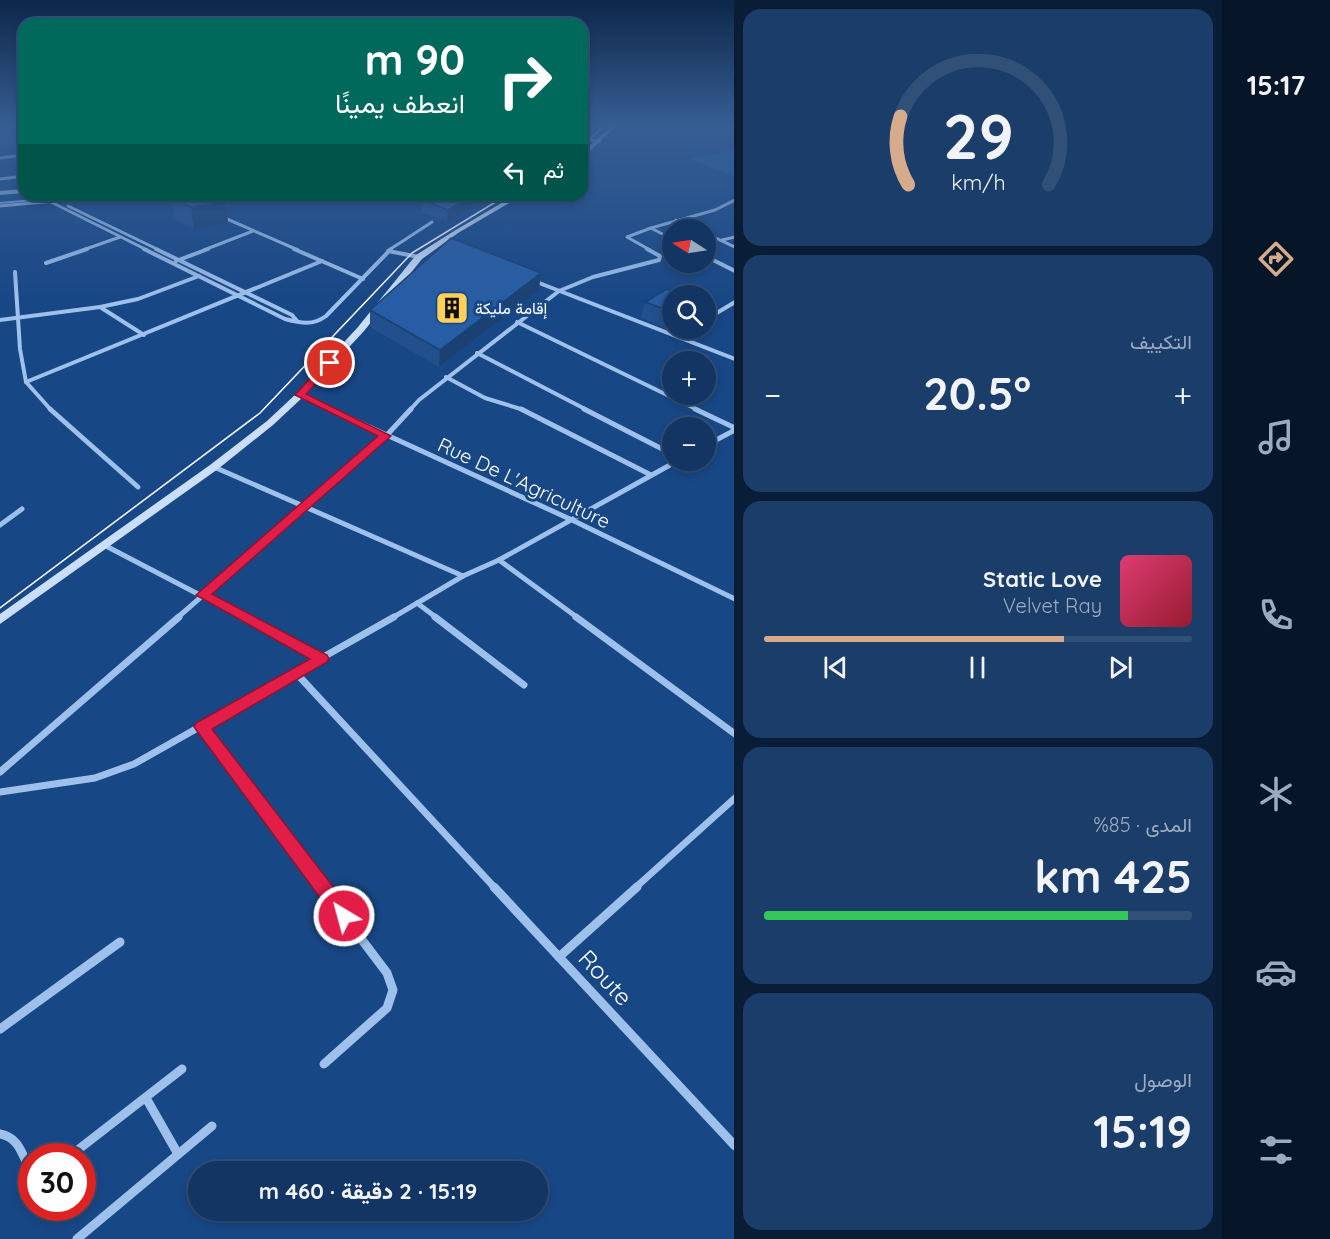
<!DOCTYPE html>
<html lang="ar">
<head>
<meta charset="utf-8">
<style>
	body { margin:0; font-family:Quicksand,Vazirmatn,sans-serif; background:#1b3d6a; color:#f1f3f6; direction:rtl; height:100vh; display:flex; flex-direction:column; font-size:22px; white-space:nowrap }
	* { box-sizing:border-box; margin:0 }
	p { font-size:20px; color:#9cabbf }
	.icon { flex:none; width:33px; height:33px; fill:none; stroke:currentColor; stroke-width:2; stroke-linecap:round; stroke-linejoin:round }
	.map { position:relative; flex:1; overflow:hidden; direction:ltr }
	.drawer { display:flex; flex-direction:column; gap:9px; padding:9px; background:#0a1d37; width:488px }
	.drawer>* { flex:none }
	.banner { position:absolute; left:18px; top:18px; width:570px; height:183px; border-radius:18px; box-shadow:0 3px 9px #0003,0 0 0 2px #315078; direction:rtl; background:#00695c; color:#fff; overflow:hidden }
	.needle { width:39px; rotate:282deg }
	.buttons { position:absolute; left:662px; top:219px; display:grid; gap:12px }
	.buttons a { display:grid; place-items:center; width:54px; height:54px; border-radius:50%; background:#123564; box-shadow:0 3px 9px #0003,0 0 0 2px #315078; font-size:30px }
	.speed { position:absolute; left:18px; top:1143px; display:flex; gap:12px; font-size:30px; font-weight:700; text-align:center }
	.speed>* { display:grid; place-content:center; width:78px; height:78px; border-radius:50%; background:#123564; box-shadow:0 3px 9px #0003,0 0 0 2px #315078; line-height:1 }
	.speed .limit { border:9px solid #d22; background:#fff; color:#111 }
	.pin { position:absolute; display:grid; place-items:center; width:51px; height:51px; color:#fff; margin:-26px; border:3px solid #fff; border-radius:50%; box-shadow:0 2px 6px #0007 }
	.me { position:absolute; width:66px; margin:-33px; rotate:323deg; stroke-linejoin:round; filter:drop-shadow(0 0 4px #0008) }
	.turn { display:flex; align-items:center; gap:21px; height:126px; padding:0 24px; font-size:27px }
	.turn .icon { width:78px; height:78px; stroke-width:2.5 }
	.turn b { display:block; font-size:42px; line-height:51px }
	.then { display:flex; align-items:center; height:57px; padding:0 24px; background:#0003; gap:12px; font-size:22px }
	.big { font-size:45px; font-weight:800; line-height:1.1 }
	.drawer .tile { flex:1; display:flex; flex-direction:column; justify-content:center; gap:9px; min-width:0; padding:0 21px; border-radius:18px; background:#1b3d6a }
	.drawer .dial { align-items:center; gap:0 }
	.dial svg { height:156px; overflow:visible; fill:none; stroke:#315078; stroke-width:7; stroke-linecap:round; text-anchor:middle }
	.dial text { fill:#f1f3f6; stroke:none }
	.song { display:flex; align-items:center; gap:18px }
	.cover { width:72px; height:72px; border-radius:9px; background:linear-gradient(135deg,hsl(340 70% 55%),hsl(350 70% 35%)) }
	.played { height:6px; border-radius:3px; background:linear-gradient(90deg,#d6ab8b 70%,#315078 70%) }
	.keys { display:flex; justify-content:space-around; direction:ltr }
	.heat { display:flex; justify-content:space-between; align-items:center; font-size:33px; direction:ltr }
	.charge { height:9px; border-radius:4px; background:linear-gradient(90deg,#34c759 85%,#315078 0) }
	.trip { position:absolute; left:188px; top:1161px; width:360px; height:60px; border-radius:30px; background:#123564; box-shadow:0 3px 9px #0003,0 0 0 2px #315078; font-weight:800; line-height:60px; text-align:center; direction:rtl }
	main { display:flex; flex:1; min-height:0 }
	.menu { display:flex; flex-direction:column; width:108px; justify-content:space-around; align-items:center; background:#071528; color:#9cabbf }
	.menu .icon { width:42px; height:42px }
	.menu .active { color:#d6ab8b }
	.menu b { font-size:27px; color:#f1f3f6 }
	.map>svg:first-child { display:block }
</style>
</head>
<body>
<main>
<nav class="menu">
<b>15:17</b>
<svg class="icon active" aria-label="directions" viewBox="0 0 24 24"><path d="M12 3l9 9-9 9-9-9zM9 14v-3h6M13 9l2 2-2 2"/></svg>
<svg class="icon" aria-label="music" viewBox="0 0 24 24"><path d="M9 18V5l10-2v13"/><circle cx="6" cy="18" r="3"/><circle cx="16" cy="16" r="3"/></svg>
<svg class="icon" aria-label="phone" viewBox="0 0 24 24"><path d="M5 4h4l2 5-3 2q2 4 5 5l2-3 5 2v4C11 20 4 13 5 4z"/></svg>
<svg class="icon" aria-label="climate" viewBox="0 0 24 24"><path d="M12 3v18M4 7l16 10M4 17L20 7"/></svg>
<svg class="icon" aria-label="car" viewBox="0 0 24 24"><path d="M5 17H2v-5l4-1 3-4h7l3 4 3 1v5h-3M9 17h6M6 11h13"/><circle cx="7" cy="17" r="2"/><circle cx="17" cy="17" r="2"/></svg>
<svg class="icon" aria-label="filters" viewBox="0 0 24 24"><path d="M4 7h16M4 17h16"/><circle cx="9" cy="7" r="2"/><circle cx="15" cy="17" r="2"/></svg>
</nav>
<section class="drawer">
<div class="tile dial"><svg viewBox="0 0 100 80">
<path d="M14 69A42 42 0 1 1 86 69"/>
<path d="M14 69A42 42 0 0 1 10 34" stroke="#d6ab8b"/>
<text x="50" y="56" font-size="32" font-weight="700">29</text>
<text x="50" y="72" font-size="11">km/h</text>
</svg></div>
<div class="tile"><p>التكييف</p>
<div class="heat"><a>−</a><b class="big">20.5°</b><a>+</a></div>
</div>
<div class="tile">
<div class="song"><i class="cover"></i><div><b>Static Love</b><p>Velvet Ray</p></div></div>
<div class="played"></div>
<div class="keys"><svg class="icon" aria-label="previous" viewBox="0 0 24 24"><path d="M18 5L8 12l10 7zM5 5v14"/></svg><svg class="icon" aria-label="pause" viewBox="0 0 24 24"><path d="M8 5v14M16 5v14"/></svg><svg class="icon" aria-label="next" viewBox="0 0 24 24"><path d="M6 5l10 7-10 7zM19 5v14"/></svg></div>
</div>
<div class="tile"><p>المدى · 85%</p><b class="big">425 km</b><div class="charge"></div></div>
<div class="tile"><p>الوصول</p><b class="big">15:19</b></div>
</section>
<div class="map">
<svg width="735" height="1239" viewBox="0 0 735 1239">
	<rect width="100%" height="100%" fill="#184785"/>
	<g fill="#21589e">
		<path d="M 0,126 L 24,126 L 24,145 L 0,148 Z"/>
		<path d="M 734,146 L 734,176 L 690,159 L 728,151 Z"/>
	</g>
	<g fill="none" stroke-linecap="round" stroke-linejoin="round">
		<path stroke="#90bbef" stroke-width="2" d="M 0,203 L 90,195"/>
		<g stroke="#9ec1ec" stroke-width="3">
			<path d="M 582,138 L 600,142"/>
			<path d="M 0,158 L 24,155"/>
			<path d="M 0,179 L 24,176"/>
			<path d="M 49,201 L 147,250"/>
			<path d="M 0,206 L 120,195"/>
			<path d="M 68,206 L 159,250"/>
			<path d="M 220,216 L 298,250"/>
			<path d="M 676,220 L 698,230"/>
			<path d="M 651,228 L 715,210 L 735,200"/>
			<path d="M 705,233 L 735,247"/>
			<path d="M 722,240 L 735,237"/>
			<path d="M 83,250 L 120,237"/>
			<path d="M 204,250 L 253,231"/>
			<path d="M 389,250 L 432,222"/>
			<path d="M 650,250 L 627,237 L 651,228 L 672,239"/>
		</g>
		<g stroke="#9ec1ec" stroke-width="4">
			<path d="M 144,249 L 285,319 C 300,323 313,326 326,316 L 391,249"/>
			<path d="M 156,249 L 292,315 L 297,321"/>
			<path d="M 294,249 L 363,279"/>
			<path d="M 388,251 L 419,257"/>
			<path d="M 705,256 L 735,271"/>
			<path d="M 176,261 L 208,249"/>
			<path d="M 46,263 L 87,249"/>
			<path d="M 15,272 L 20,349 L 26,382 L 51,410"/>
			<path d="M 534,281 L 735,359"/>
			<path d="M 0,320 L 100,307"/>
			<path d="M 705,320 L 735,302"/>
			<path d="M 517,322 L 698,410"/>
			<path d="M 144,335 L 100,307 L 138,299 L 199,276"/>
			<path d="M 678,337 L 691,328"/>
			<path d="M 477,353 L 587,410"/>
			<path d="M 446,377 L 485,398 L 524,410"/>
			<path d="M 26,382 L 322,261"/>
			<path d="M 300,395 L 333,410"/>
			<path d="M 410,410 L 419,400 L 559,291 L 593,277 L 659,260 L 660,256 L 647,249"/>
		</g>
		<g stroke="#9ec1ec" stroke-width="5">
			<path d="M 50,409 L 138,487"/>
			<path d="M 330,409 L 572,520 L 735,599"/>
			<path d="M 521,409 L 651,475"/>
			<path d="M 584,409 L 672,454"/>
			<path d="M 695,409 L 735,428"/>
			<path d="M 705,446 L 735,430"/>
			<path d="M 214,467 L 463,576"/>
			<path d="M 0,525 L 22,509"/>
			<path d="M 104,545 L 244,618"/>
			<path d="M 499,560 L 578,618"/>
			<path d="M 417,603 L 437,618"/>
			<path d="M 177,618 L 386,436 L 411,409"/>
			<path d="M 392,618 L 463,576 L 499,560 L 679,460"/>
		</g>
		<g stroke="#9ec1ec" stroke-width="7">
			<path d="M 241,617 L 322,659"/>
			<path d="M 435,617 L 524,685"/>
			<path d="M 576,617 L 735,734"/>
			<path d="M 297,674 L 495,888"/>
			<path d="M 202,727 L 323,888"/>
			<path d="M 0,772 L 179,617"/>
			<path d="M 0,792 L 95,778 L 134,764 L 394,617"/>
			<path d="M 635,888 L 735,798"/>
		</g>
		<g stroke="#9ec1ec" stroke-width="9">
			<path d="M 322,887 L 387,973 L 393,990 L 387,1008 L 324,1064"/>
			<path d="M 494,887 L 559,957"/>
			<path d="M 637,887 L 559,957 L 735,1146"/>
			<path d="M 0,1029 L 120,942"/>
			<path d="M 146,1098 L 178,1154"/>
			<path d="M 0,1134 C 21,1138 22,1157 32,1173"/>
			<path d="M 70,1156 L 182,1069"/>
			<path d="M 77,1239 L 212,1126"/>
		</g>
		<path fill="#9ec1ec" fill-rule="evenodd" d="M 24,189 L 24,193 L 0,195 L 0,191 Z"/>
		<g fill="#cadef9" fill-rule="evenodd">
			<path d="M 611,126 L 617,126 L 582,158 L 582,153 Z"/>
			<path d="M 515,195 L 523,195 L 458,233 L 422,259 L 364,331 L 303,397 L 273,425 L 218,469 L 0,624 L 0,614 L 210,465 L 267,421 L 297,393 L 358,327 L 416,255 L 454,231 Z"/>
		</g>
		<g stroke="#fff" stroke-width="1.5">
			<path d="M 582,146 L 604,126"/>
			<path d="M 0,608 L 260,413 L 412,253 L 507,195"/>
		</g>
	</g>
	<g fill="#22508d">
		<path d="M 171,198 L 226,202 L 228,224 L 194,229 L 175,220 Z"/>
		<path d="M 422,200 L 473,207 L 447,222 L 422,212 Z"/>
		<path d="M 539,290 L 439,367 L 370,327 L 370,310 Z"/>
		<path d="M 672,296 L 672,328 L 677,328 L 673,331 L 641,318 L 645,302 Z"/>
	</g>
	<g fill="#1b4173">
		<path d="M 474,195 L 473,207 L 447,222 L 448,210 Z"/>
		<path d="M 226,202 L 228,224 L 194,229 L 191,207 Z"/>
		<path d="M 541,273 L 539,290 L 439,367 L 440,350 Z"/>
	</g>
	<g fill="#275da4" stroke="#1b4173" stroke-width="1.5">
		<path d="M 181,195 L 206,195 L 226,202 L 191,207 L 171,198 Z"/>
		<path d="M 430,195 L 474,195 L 448,210 L 422,200 Z"/>
		<path d="M 451,238 L 541,273 L 440,350 L 370,310 Z"/>
		<path d="M 667,289 L 685,296 L 672,296 L 672,312 L 645,302 Z"/>
	</g>
	<linearGradient id="sky" x2="0" y2="1"><stop stop-color="#0d2749"/><stop offset="0.42" stop-color="#375e94"/><stop offset="1" stop-color="#375e94" stop-opacity="0"/></linearGradient>
	<rect width="735" height="300" fill="url(#sky)"/>
	<path fill="#e11d48" stroke="#92132f" stroke-width="1.5" d="M 327,360 L 335,363 L 306,394 L 391,436 L 212,594 L 327,655 L 329,659 L 327,662 L 212,729 L 351,910 L 353,916 L 351,922 L 344,925 L 338,922 L 194,727 L 196,723 L 310,659 L 196,595 L 378,436 L 295,395 Z"/>
	<defs>
		<g id="building-square" transform="scale(1.725)"><rect x="-9" y="-9" width="18" height="18" rx="4" fill="#ffd159" stroke="#184785"/><path d="M-4-6H4V6H1V3H-1V6H-4ZM-2.5-4.3h1.7v1.8h-1.7ZM.8-4.3h1.7v1.8H.8ZM-2.5-1h1.7V.8h-1.7ZM.8-1h1.7V.8H.8Z" fill="#111"/></g>
	</defs>
	<g fill-rule="evenodd">
		<use href="#building-square" x="452" y="308"/>
	</g>
	<g text-anchor="middle" stroke-width="6" stroke-linejoin="round" paint-order="stroke">
		<g font-size="16" fill="#fff" stroke="#184785" text-anchor="start">
			<text x="475" y="314">إقامة مليكة</text>
		</g>
		<g font-size="20" fill="#fff" stroke="#184785">
			<text transform="translate(524 483) rotate(25)" y="7">Rue De L'Agriculture</text>
		</g>
		<g font-size="24" fill="#fff" stroke="#184785">
			<text transform="translate(605 978) rotate(47)" y="8">Route</text>
		</g>
	</g>
</svg>
<div class="buttons">
<a><svg class="needle" viewBox="-14 -14 28 28"><path d="M0-13l5 13h-10z" fill="#e53935"/><path d="M0 13l5-13h-10z" fill="#9cabbf"/></svg></a>
<a><svg class="icon" aria-label="search" viewBox="0 0 24 24"><circle cx="10" cy="10" r="6"/><path d="M15 15l6 6"/></svg></a>
<a>+</a>
<a>−</a>
</div>
<div class="speed"><div class="limit">30</div></div>
<div class="pin" style="left:330px;top:363px;background:#d93025"><svg class="icon" aria-label="arrive" viewBox="0 0 24 24"><path d="M6 21V4h12l-3 4 3 4H6"/></svg></div>
<svg class="me" style="left:344px;top:916px" viewBox="-20 -20 40 40"><circle r="17" fill="#e11d48" stroke="#fff" stroke-width="3"/><path d="M0-11L8 9 0 5-8 9z" fill="#fff"/></svg>
<div class="trip">15:19 · 2 دقيقة · 460 m</div>
<div class="banner">
<div class="turn"><svg class="icon" aria-label="right" viewBox="0 0 24 24"><path d="M7 20v-9h11M14 6l5 5-5 5"/></svg><div><b>90 m</b>انعطف يمينًا</div></div>
<div class="then">ثم<svg class="icon" aria-label="left" viewBox="0 0 24 24"><path d="M17 20v-9H6M10 6l-5 5 5 5"/></svg></div>
</div>
</div>
</main>
</body>
</html>
